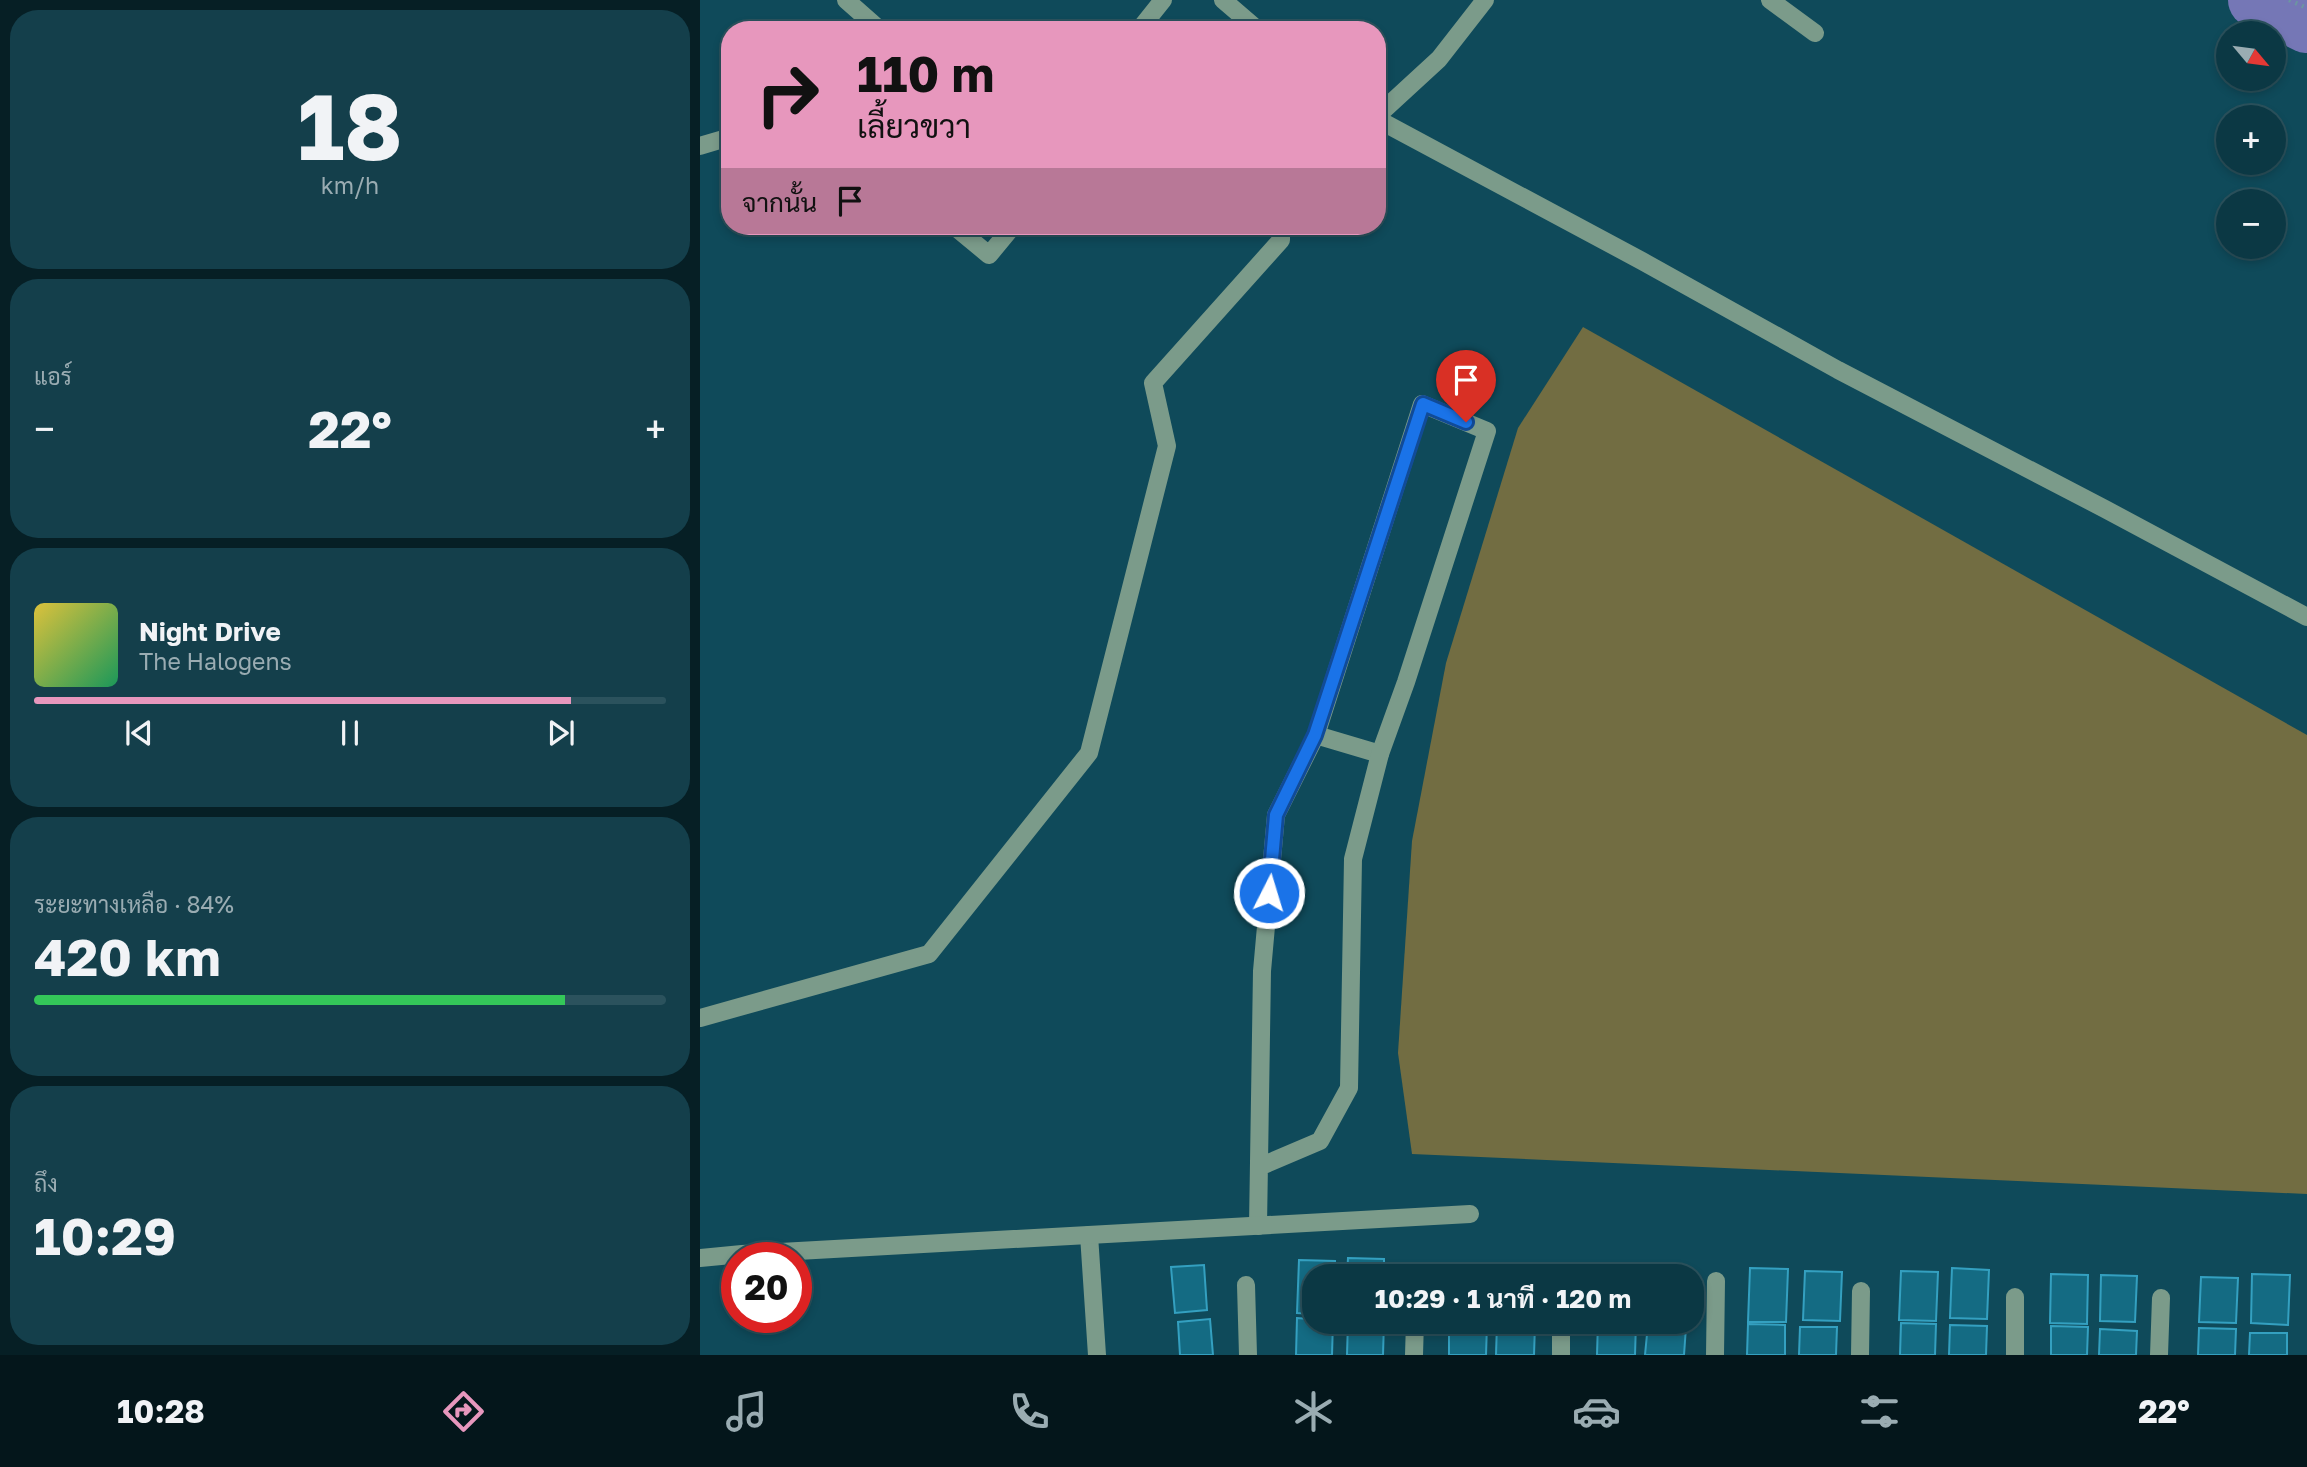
<!DOCTYPE html>
<html lang="th">
<head>
<meta charset="utf-8">
<style>
	body { margin:0; font-family:"Golos Text",Sarabun,sans-serif; background:#143f4b; color:#f1f3f6; height:100vh; display:flex; flex-direction:column; font-size:26px; white-space:nowrap }
	* { box-sizing:border-box; margin:0 }
	p { font-size:23px; color:#9aacb2 }
	.icon { flex:none; width:38px; height:38px; fill:none; stroke:currentColor; stroke-width:2; stroke-linecap:round; stroke-linejoin:round }
	.map { position:relative; flex:1; overflow:hidden }
	.panel { display:flex; flex-direction:column; gap:10px; padding:10px; background:#061f25; width:700px }
	.panel>* { flex:none }
	.hud { position:absolute; left:21px; top:21px; width:665px; height:214px; border-radius:28px; box-shadow:0 4px 10px #0003,0 0 0 2px #2b525d; background:#e797bd; color:#111; overflow:hidden }
	.needle { width:46px; rotate:119deg }
	.tools { position:absolute; left:1516px; top:21px; display:grid; gap:14px }
	.tools a { display:grid; place-items:center; width:70px; height:70px; border-radius:50%; background:#0b3844; box-shadow:0 4px 10px #0003,0 0 0 2px #2b525d; font-size:35px }
	.speed { position:absolute; left:21px; top:1242px; display:flex; gap:14px; font-size:35px; font-weight:700; text-align:center }
	.speed>* { display:grid; place-content:center; width:91px; height:91px; border-radius:50%; background:#0b3844; box-shadow:0 4px 10px #0003,0 0 0 2px #2b525d; line-height:1 }
	.speed .limit { border:10px solid #d22; background:#fff; color:#111 }
	.pin { position:absolute; display:grid; place-items:center; width:60px; height:60px; color:#fff; margin:-72px -30px; border-radius:50% 50% 50% 0; rotate:-45deg; box-shadow:0 0 7px #0007 }
	.pin .icon { rotate:45deg }
	.me { position:absolute; width:77px; margin:-38px; rotate:5deg; stroke-linejoin:round; filter:drop-shadow(0 0 5px #0008) }
	.turn { display:flex; align-items:center; gap:24px; height:147px; padding:0 21px; font-size:32px }
	.turn .icon { width:91px; height:91px; stroke-width:2.5 }
	.turn b { display:block; font-size:49px; line-height:60px }
	.then { display:flex; align-items:center; height:66px; padding:0 21px; background:#0003; gap:14px; font-size:26px }
	.big { font-size:52px; font-weight:700; line-height:1.1 }
	.panel .card { flex:1; display:flex; flex-direction:column; justify-content:center; gap:10px; min-width:0; padding:0 24px; border-radius:28px; background:#143f4b }
	.panel .dial { align-items:center; gap:0 }
	.dial b { font-size:91px; line-height:1 }
	.song { display:flex; align-items:center; gap:21px }
	.cover { width:84px; height:84px; border-radius:10px; background:linear-gradient(135deg,hsl(50 70% 55%),hsl(150 70% 35%)) }
	.played { height:7px; border-radius:4px; background:linear-gradient(90deg,#e797bd 85%,#2b525d 85%) }
	.keys { display:flex; justify-content:space-around; direction:ltr }
	.heat { display:flex; justify-content:space-between; align-items:center; font-size:38px; direction:ltr }
	.charge { height:10px; border-radius:5px; background:linear-gradient(90deg,#34c759 84%,#2b525d 0) }
	.trip { position:absolute; left:602px; top:1264px; width:402px; height:70px; border-radius:28px; background:#0b3844; box-shadow:0 4px 10px #0003,0 0 0 2px #2b525d; font-weight:700; line-height:70px; text-align:center }
	.tab-bar { display:flex; height:112px; justify-content:space-around; align-items:center; background:#04161b; color:#9aacb2 }
	.tab-bar .icon { width:49px; height:49px }
	.tab-bar .selected { color:#e797bd }
	.tab-bar b { font-size:32px; color:#f1f3f6 }
	main { display:flex; flex:1; min-height:0 }
	.map>svg:first-child { display:block }
</style>
</head>
<body>
<main>
<section class="panel">
<div class="card dial"><b>18</b><p>km/h</p></div>
<div class="card"><p>แอร์</p>
<div class="heat"><a>−</a><b class="big">22°</b><a>+</a></div>
</div>
<div class="card">
<div class="song"><i class="cover"></i><div><b>Night Drive</b><p>The Halogens</p></div></div>
<div class="played"></div>
<div class="keys"><svg class="icon" aria-label="previous" viewBox="0 0 24 24"><path d="M18 5L8 12l10 7zM5 5v14"/></svg><svg class="icon" aria-label="pause" viewBox="0 0 24 24"><path d="M8 5v14M16 5v14"/></svg><svg class="icon" aria-label="next" viewBox="0 0 24 24"><path d="M6 5l10 7-10 7zM19 5v14"/></svg></div>
</div>
<div class="card"><p>ระยะทางเหลือ · 84%</p><b class="big">420 km</b><div class="charge"></div></div>
<div class="card"><p>ถึง</p><b class="big">10:29</b></div>
</section>
<div class="map">
<svg width="1607" height="1355" viewBox="0 0 1607 1355">
	<rect width="100%" height="100%" fill="#0f4a5a"/>
	<path fill="#726d42" d="M 883,327 L 1607,735 L 1607,1194 L 712,1154 L 698,1053 L 712,841 L 746,663 L 818,428 Z"/>
	<g fill="none" stroke-linecap="round" stroke-linejoin="round">
		<path stroke="#7577b6" stroke-width="56" d="M 1556,0 L 1607,25"/>
	</g>
	<g fill="#146b83" stroke="#34a0c0" stroke-width="2">
		<path d="M 648,1258 L 684,1259 L 684,1276 L 647,1276 Z"/>
		<path d="M 599,1260 L 635,1261 L 635,1276 L 614,1276 L 614,1314 L 597,1313 Z"/>
		<path d="M 504,1265 L 507,1310 L 475,1313 L 471,1267 Z"/>
		<path d="M 948,1268 L 986,1269 L 986,1276 L 948,1276 Z"/>
		<path d="M 1050,1268 L 1088,1269 L 1086,1322 L 1048,1322 Z"/>
		<path d="M 1252,1268 L 1289,1270 L 1287,1319 L 1250,1318 Z"/>
		<path d="M 749,1269 L 787,1270 L 787,1276 L 749,1276 Z"/>
		<path d="M 800,1270 L 837,1271 L 837,1276 L 800,1276 Z"/>
		<path d="M 1105,1271 L 1142,1272 L 1140,1321 L 1103,1320 Z"/>
		<path d="M 1201,1271 L 1238,1272 L 1236,1321 L 1199,1320 Z"/>
		<path d="M 1351,1274 L 1388,1275 L 1387,1324 L 1350,1323 Z"/>
		<path d="M 1552,1274 L 1590,1275 L 1588,1325 L 1551,1323 Z"/>
		<path d="M 1401,1275 L 1437,1276 L 1435,1322 L 1400,1321 Z"/>
		<path d="M 1501,1277 L 1538,1278 L 1536,1323 L 1499,1322 Z"/>
		<path d="M 597,1318 L 633,1321 L 632,1355 L 596,1355 Z"/>
		<path d="M 510,1319 L 513,1355 L 480,1355 L 478,1322 Z"/>
		<path d="M 648,1321 L 684,1321 L 683,1355 L 647,1355 Z"/>
		<path d="M 898,1321 L 936,1322 L 935,1355 L 897,1355 Z"/>
		<path d="M 749,1323 L 787,1324 L 786,1355 L 749,1355 Z"/>
		<path d="M 797,1323 L 835,1324 L 834,1355 L 796,1355 Z"/>
		<path d="M 1201,1323 L 1236,1324 L 1235,1355 L 1200,1355 Z"/>
		<path d="M 948,1324 L 986,1327 L 984,1355 L 945,1355 Z"/>
		<path d="M 1048,1324 L 1085,1325 L 1085,1355 L 1047,1355 Z"/>
		<path d="M 1250,1325 L 1287,1326 L 1286,1355 L 1249,1355 Z"/>
		<path d="M 1351,1326 L 1388,1327 L 1387,1355 L 1351,1355 Z"/>
		<path d="M 1100,1327 L 1137,1327 L 1136,1355 L 1099,1355 Z"/>
		<path d="M 1499,1328 L 1536,1329 L 1535,1355 L 1498,1355 Z"/>
		<path d="M 1400,1329 L 1437,1331 L 1436,1355 L 1399,1355 Z"/>
		<path d="M 1550,1333 L 1587,1333 L 1587,1355 L 1549,1355 Z"/>
	</g>
	<g fill="none" stroke-linecap="round" stroke-linejoin="round">
		<path stroke="#6c95a1" stroke-width="4.5" stroke-dasharray="2 5" stroke-linecap="butt" d="M 1589,0 L 1607,8"/>
		<g stroke="#7b9b8a" stroke-width="18">
			<path d="M 146,0 L 180,30"/>
			<path d="M 523,0 L 558,30"/>
			<path d="M 1070,0 L 1115,33"/>
			<path d="M 439,30 L 463,0"/>
			<path d="M 677,116 L 739,59 L 785,0"/>
			<path d="M 677,119 L 942,261 L 1138,370 L 1405,509 L 1607,617"/>
			<path d="M 0,146 L 30,137"/>
			<path d="M 254,226 L 289,255 L 313,226"/>
			<path d="M 616,735 L 680,754"/>
			<path d="M 0,1018 L 229,954 L 389,753 L 467,446 L 453,383 L 581,240 L 581,226"/>
			<path d="M 558,1226 L 562,971 L 576,815 L 616,735 L 722,404 L 787,431 L 706,682 L 680,754 L 653,859 L 649,1088 L 620,1141 L 559,1167"/>
			<path d="M 389,1235 L 397,1355"/>
			<path d="M 0,1258 L 42,1254 L 770,1214"/>
			<path d="M 716,1276 L 716,1274"/>
			<path d="M 546,1285 L 548,1355"/>
			<path d="M 714,1355 L 715,1321"/>
			<path d="M 861,1355 L 861,1321"/>
			<path d="M 1015,1355 L 1016,1281"/>
			<path d="M 1160,1355 L 1161,1291"/>
			<path d="M 1315,1355 L 1315,1297"/>
			<path d="M 1459,1355 L 1461,1298"/>
		</g>
	</g>
	<g fill="none" stroke-linecap="round" stroke-linejoin="round">
		<g stroke="#114b97" stroke-width="18">
			<path id="route" d="M 569,893 L 576,815 L 615,735 L 723,404 L 766,422"/>
		</g>
		<use href="#route" stroke="#1a73e8" stroke-width="12"/>
	</g>
</svg>
<div class="tools">
<a><svg class="needle" viewBox="-14 -14 28 28"><path d="M0-13l5 13h-10z" fill="#e53935"/><path d="M0 13l5-13h-10z" fill="#9aacb2"/></svg></a>
<a>+</a>
<a>−</a>
</div>
<div class="speed"><div class="limit">20</div></div>
<div class="pin" style="left:766px;top:422px;background:#d93025"><svg class="icon" aria-label="arrive" viewBox="0 0 24 24"><path d="M6 21V4h12l-3 4 3 4H6"/></svg></div>
<svg class="me" style="left:569px;top:893px" viewBox="-20 -20 40 40"><circle r="17" fill="#1a73e8" stroke="#fff" stroke-width="3"/><path d="M0-11L8 9 0 5-8 9z" fill="#fff"/></svg>
<div class="trip">10:29 · 1 นาที · 120 m</div>
<div class="hud">
<div class="turn"><svg class="icon" aria-label="right" viewBox="0 0 24 24"><path d="M7 20v-9h11M14 6l5 5-5 5"/></svg><div><b>110 m</b>เลี้ยวขวา</div></div>
<div class="then">จากนั้น<svg class="icon" aria-label="arrive" viewBox="0 0 24 24"><path d="M6 21V4h12l-3 4 3 4H6"/></svg></div>
</div>
</div>
</main>
<nav class="tab-bar">
<b>10:28</b>
<svg class="icon selected" aria-label="directions" viewBox="0 0 24 24"><path d="M12 3l9 9-9 9-9-9zM9 14v-3h6M13 9l2 2-2 2"/></svg>
<svg class="icon" aria-label="music" viewBox="0 0 24 24"><path d="M9 18V5l10-2v13"/><circle cx="6" cy="18" r="3"/><circle cx="16" cy="16" r="3"/></svg>
<svg class="icon" aria-label="phone" viewBox="0 0 24 24"><path d="M5 4h4l2 5-3 2q2 4 5 5l2-3 5 2v4C11 20 4 13 5 4z"/></svg>
<svg class="icon" aria-label="climate" viewBox="0 0 24 24"><path d="M12 3v18M4 7l16 10M4 17L20 7"/></svg>
<svg class="icon" aria-label="car" viewBox="0 0 24 24"><path d="M5 17H2v-5l4-1 3-4h7l3 4 3 1v5h-3M9 17h6M6 11h13"/><circle cx="7" cy="17" r="2"/><circle cx="17" cy="17" r="2"/></svg>
<svg class="icon" aria-label="filters" viewBox="0 0 24 24"><path d="M4 7h16M4 17h16"/><circle cx="9" cy="7" r="2"/><circle cx="15" cy="17" r="2"/></svg>
<b>22°</b>
</nav>
</body>
</html>
